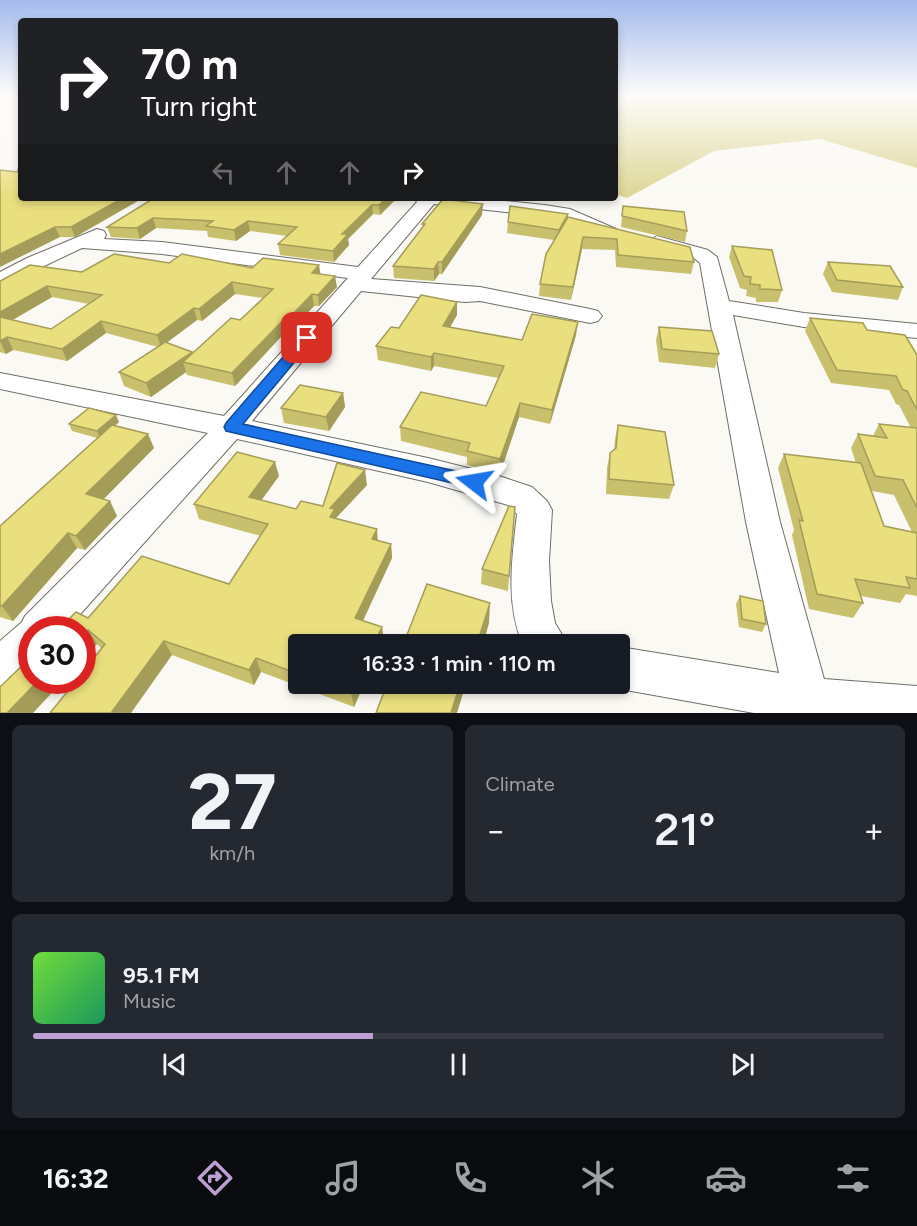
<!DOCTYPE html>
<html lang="en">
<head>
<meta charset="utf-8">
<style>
	body { margin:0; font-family:Figtree,sans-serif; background:#242831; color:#f1f3f6; height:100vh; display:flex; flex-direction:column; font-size:22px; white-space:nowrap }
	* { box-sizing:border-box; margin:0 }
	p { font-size:20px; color:#9ea1a6 }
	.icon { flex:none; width:33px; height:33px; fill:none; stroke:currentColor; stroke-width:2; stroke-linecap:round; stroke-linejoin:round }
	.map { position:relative; height:713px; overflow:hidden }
	.details { display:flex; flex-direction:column; gap:12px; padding:12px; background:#0d0f14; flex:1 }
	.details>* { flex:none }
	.top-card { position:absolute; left:18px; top:18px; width:600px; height:183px; border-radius:6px; box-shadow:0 3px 9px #0003; background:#202124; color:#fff; overflow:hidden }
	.speed { position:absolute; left:18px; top:616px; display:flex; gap:12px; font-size:30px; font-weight:700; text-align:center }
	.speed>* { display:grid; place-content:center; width:78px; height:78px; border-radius:50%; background:#171b24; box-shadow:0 3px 9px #0003; line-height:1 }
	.speed .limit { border:9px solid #d22; background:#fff; color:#111 }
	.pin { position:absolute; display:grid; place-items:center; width:51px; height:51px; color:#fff; margin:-26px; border-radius:12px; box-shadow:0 3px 9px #0006 }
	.me { position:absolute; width:66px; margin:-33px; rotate:284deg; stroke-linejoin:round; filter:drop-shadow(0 0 4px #0008) }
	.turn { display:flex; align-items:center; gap:21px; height:126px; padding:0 24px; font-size:27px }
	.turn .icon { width:78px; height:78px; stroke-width:2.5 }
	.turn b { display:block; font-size:42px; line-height:51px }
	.lanes { display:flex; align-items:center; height:57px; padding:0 24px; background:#0003; justify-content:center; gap:30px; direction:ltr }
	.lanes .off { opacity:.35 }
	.big { font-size:45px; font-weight:600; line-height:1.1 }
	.details .tile { flex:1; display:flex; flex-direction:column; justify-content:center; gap:9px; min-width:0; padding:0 21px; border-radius:9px; background:#242831 }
	.details .dial { align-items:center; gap:0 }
	.dial b { font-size:78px; line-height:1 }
	.song { display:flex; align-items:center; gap:18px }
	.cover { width:72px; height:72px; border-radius:9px; background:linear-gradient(135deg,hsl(100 70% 55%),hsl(150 70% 35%)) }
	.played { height:6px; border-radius:3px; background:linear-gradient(90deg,#be9fd4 40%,#363941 40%) }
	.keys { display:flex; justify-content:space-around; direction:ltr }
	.heat { display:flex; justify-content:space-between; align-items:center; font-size:33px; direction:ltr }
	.details .tiles { flex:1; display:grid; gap:12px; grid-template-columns:1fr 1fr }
	.tile:last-child { grid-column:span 2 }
	.trip { position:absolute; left:288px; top:634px; width:342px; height:60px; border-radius:6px; background:#171b24; box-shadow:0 3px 9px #0003; font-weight:600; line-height:60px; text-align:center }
	.menu { display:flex; height:96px; justify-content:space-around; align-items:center; background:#090b0e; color:#9ea1a6 }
	.menu .icon { width:42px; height:42px }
	.menu .active { color:#be9fd4 }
	.menu b { font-size:27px; color:#f1f3f6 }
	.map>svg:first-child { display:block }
</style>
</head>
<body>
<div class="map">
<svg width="917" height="713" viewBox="0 0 917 713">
	<rect width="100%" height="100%" fill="#faf9f3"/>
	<path fill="#ddd695" d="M 615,96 L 917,96 L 917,168 L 820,139 L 714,151 L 627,198 L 615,194 Z"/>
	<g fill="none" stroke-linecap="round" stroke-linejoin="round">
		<g stroke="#6f6e69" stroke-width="2">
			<g id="minor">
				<path d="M 414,198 L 474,198 L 545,205 L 570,209 L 616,229 L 618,233 L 609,239 L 560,218 L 434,204 L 371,279 L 480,287 L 590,309 L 598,311 L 602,316 L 598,321 L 590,323 L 480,301 L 465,302 L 361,291 L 252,421 L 428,458 L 496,475 L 532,487 L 547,501 L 552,510 L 549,561 L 551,601 L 555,623 L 568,645 L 523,645 C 505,603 512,558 517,514 L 508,505 L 428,482 L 237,439 L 66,630 L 32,630 L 32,668 L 15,686 L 0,692 L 0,641 L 22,622 L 25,616 L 208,433 L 0,389 L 0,373 L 224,416 L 348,278 L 162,254 L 82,248 L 0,287 L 0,272 L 27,258 L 97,229 L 104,231 L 106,235 L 104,239 L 162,242 L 358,267 L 417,202 Z"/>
				<path d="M 657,236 L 708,250 L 717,257 L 729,301 L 804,313 L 917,324 L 917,338 L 804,327 L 733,315 L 780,522 L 824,679 L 917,686 L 917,713 L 754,713 L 620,689 L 607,684 L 620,684 L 620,647 L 779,673 L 746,522 L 700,263 L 694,258 L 650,246 L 647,242 Z"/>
			</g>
		</g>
		<use href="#minor" fill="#fff" fill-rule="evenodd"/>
	</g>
	<g fill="#c9c06d" fill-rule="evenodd">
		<path d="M 21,198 L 143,198 L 75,237 L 60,237 Z"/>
		<path d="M 154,198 L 397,198 L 380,215 L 373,214 L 348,239 L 349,245 L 334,262 L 280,255 L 278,244 L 287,236 L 250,231 L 236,241 L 208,237 L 207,231 L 156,228 L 140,239 L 111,237 L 107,227 Z"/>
		<path d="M 504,198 L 533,198 L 531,201 Z"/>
		<path d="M 623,206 L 687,231 L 685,242 L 621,227 Z"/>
		<path d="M 568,214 L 567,219 L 694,262 L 691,274 L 616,267 L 615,250 L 582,249 L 571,300 L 539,296 L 540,284 L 554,240 L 507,233 L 508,222 Z"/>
		<path d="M 482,215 L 442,274 L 439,274 L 434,281 L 394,278 L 393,266 L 423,228 L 422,224 Z"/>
		<path d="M 732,246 L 782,290 L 778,302 L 756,302 L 756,298 L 746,296 L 747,290 L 740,288 L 729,257 Z"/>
		<path d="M 828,262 L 903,287 L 898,300 L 832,292 L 823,274 Z"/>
		<path d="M 169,263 L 252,268 L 320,274 L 337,287 L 319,306 L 314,306 L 294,327 L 291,326 L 235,386 L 187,375 L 186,372 L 151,397 L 124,386 L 119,372 L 158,347 L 106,333 L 67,361 L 13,350 L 6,354 L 0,352 L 0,281 ZM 235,294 L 263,298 L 240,320 L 192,354 L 192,352 L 166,343 L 197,320 L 202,321 ZM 52,297 L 89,304 L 51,329 L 13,320 Z"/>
		<path d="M 457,302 L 457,315 L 450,327 L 522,340 L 576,335 L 550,424 L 519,417 L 500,474 L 467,465 L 467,457 L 401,441 L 400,427 L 486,406 L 498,378 L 434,366 L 431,371 L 378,360 L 376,346 L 399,328 Z"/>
		<path d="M 810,318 L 867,330 L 917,355 L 917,596 L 906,594 L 900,603 L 861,596 L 863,603 L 853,618 L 809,609 L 792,535 L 794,530 L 778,468 L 784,454 L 856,463 L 851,448 L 858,434 L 873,436 L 879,424 L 911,428 L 899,405 L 896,404 L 889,390 L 831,383 L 805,331 ZM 872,491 L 894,495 L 912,532 L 884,526 Z"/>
		<path d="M 659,327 L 719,354 L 715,368 L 659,362 L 656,340 Z"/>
		<path d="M 343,393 L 345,407 L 329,431 L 284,423 L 281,408 Z"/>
		<path d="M 119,422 L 115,426 L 154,448 L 103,499 L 117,516 L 85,550 L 77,548 L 13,621 L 0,617 L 0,526 L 97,438 L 72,431 L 69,424 Z"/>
		<path d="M 618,425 L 674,485 L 669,499 L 606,494 L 607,468 L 610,453 L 614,450 L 615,439 Z"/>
		<path d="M 279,476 L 261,500 L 296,509 L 323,506 L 367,485 L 336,518 L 378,540 L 391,544 L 392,558 L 363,621 L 382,627 L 384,642 L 298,645 L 298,684 L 364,684 L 354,707 L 261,672 L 254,685 L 172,655 L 102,649 L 97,644 L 82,660 L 82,630 L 88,618 L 229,584 L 261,536 L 199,519 L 194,504 Z"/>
		<path d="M 515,507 L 508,591 L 481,584 L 482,569 Z"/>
		<path d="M 740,596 L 766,624 L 762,632 L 739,627 L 736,604 Z"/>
	</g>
	<g fill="#a49c59">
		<path d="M 123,198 L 143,198 L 75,237 L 71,227 Z"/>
		<path d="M 387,198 L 397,198 L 380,215 L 379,205 Z"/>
		<path d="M 483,204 L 482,215 L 442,274 L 442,262 Z"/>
		<path d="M 372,205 L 373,214 L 348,239 L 349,245 L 334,262 L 333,251 L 342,234 Z"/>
		<path d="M 568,214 L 566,225 L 558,241 L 559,230 Z"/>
		<path d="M 153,218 L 156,228 L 140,239 L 137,228 Z"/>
		<path d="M 248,221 L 250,231 L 236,241 L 234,230 Z"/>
		<path d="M 55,227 L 60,237 L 0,267 L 0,254 Z"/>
		<path d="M 583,237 L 582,249 L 571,300 L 573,287 Z"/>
		<path d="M 438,262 L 439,274 L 434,281 L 434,269 Z"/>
		<path d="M 319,265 L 321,277 L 312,273 Z"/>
		<path d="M 335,276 L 337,287 L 319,306 L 318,295 Z"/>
		<path d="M 232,282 L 235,294 L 202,321 L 199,309 Z"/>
		<path d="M 47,286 L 52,297 L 0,327 L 0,312 Z"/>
		<path d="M 312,294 L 314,306 L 294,327 L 292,315 Z"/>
		<path d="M 457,302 L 457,315 L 443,339 L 443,326 Z"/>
		<path d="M 194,308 L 197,320 L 161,347 L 157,335 Z"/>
		<path d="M 289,314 L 291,326 L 235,386 L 232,373 Z"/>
		<path d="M 101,321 L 106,333 L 67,361 L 62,349 Z"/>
		<path d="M 578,322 L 576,335 L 550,424 L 552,410 Z"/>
		<path d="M 7,337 L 13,350 L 6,354 L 0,341 Z"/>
		<path d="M 192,352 L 196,365 L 183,362 L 186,372 L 151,397 L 146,383 Z"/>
		<path d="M 434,353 L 434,366 L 431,371 L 431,357 Z"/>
		<path d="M 343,393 L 345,407 L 329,431 L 326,417 Z"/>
		<path d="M 520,403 L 519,417 L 500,474 L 500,459 Z"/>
		<path d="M 116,415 L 119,422 L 100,439 L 97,431 Z"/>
		<path d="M 148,434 L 154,448 L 94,509 L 86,494 Z"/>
		<path d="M 275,462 L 279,476 L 253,512 L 249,497 Z"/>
		<path d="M 365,470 L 367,485 L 336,518 L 333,532 L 330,508 Z"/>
		<path d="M 110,501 L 117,516 L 85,550 L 76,536 Z"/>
		<path d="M 377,529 L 378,543 L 372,539 Z"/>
		<path d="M 68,533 L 77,548 L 13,621 L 2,606 Z"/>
		<path d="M 391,544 L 392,558 L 357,633 L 355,618 Z"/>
		<path d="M 490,603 L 489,623 L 483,645 L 477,645 Z"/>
		<path d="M 382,627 L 384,642 L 382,645 L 373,645 Z"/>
		<path d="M 88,630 L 97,644 L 82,660 L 82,635 Z"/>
		<path d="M 164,641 L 172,655 L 131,713 L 111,713 Z"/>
		<path d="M 256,658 L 261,672 L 254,685 L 249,670 Z"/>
		<path d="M 38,681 L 63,681 L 33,713 L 7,713 Z"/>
		<path d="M 355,684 L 364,684 L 354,707 L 351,693 Z"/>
		<path d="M 460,684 L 466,684 L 457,713 L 451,713 Z"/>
	</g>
	<g fill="#eadf7f" stroke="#a49c59" stroke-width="1.5">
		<path d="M 21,163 L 21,198 L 123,198 L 71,227 L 55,227 L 0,254 L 0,170 L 17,172 L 20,164 Z"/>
		<path d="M 154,198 L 387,198 L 379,205 L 372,205 L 342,234 L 348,234 L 333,251 L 278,244 L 297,227 L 248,221 L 234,230 L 206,226 L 213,221 L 153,218 L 137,228 L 107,227 Z"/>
		<path d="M 443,199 L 483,204 L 442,262 L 438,262 L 434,269 L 393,266 L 425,224 L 422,224 Z"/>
		<path d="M 510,206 L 568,214 L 559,230 L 508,222 Z"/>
		<path d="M 623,206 L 684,212 L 687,231 L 622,216 Z"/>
		<path d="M 568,217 L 690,247 L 694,262 L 618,255 L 617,239 L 583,237 L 573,287 L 540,284 L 546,254 Z"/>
		<path d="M 732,246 L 772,250 L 782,290 L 760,289 L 760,285 L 750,284 L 751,277 L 744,276 Z"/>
		<path d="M 114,254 L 169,263 L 182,254 L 252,268 L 263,258 L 319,265 L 312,273 L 335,276 L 318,295 L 312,294 L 292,315 L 289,314 L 232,373 L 183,362 L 231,318 L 240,320 L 273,289 L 232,282 L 199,309 L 194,308 L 157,335 L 101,321 L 62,349 L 7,337 L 0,341 L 0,317 L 51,329 L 102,295 L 47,286 L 0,312 L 0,281 L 30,265 L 82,272 Z"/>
		<path d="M 828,262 L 890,266 L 903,287 L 837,280 Z"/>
		<path d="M 421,295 L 457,302 L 443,326 L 522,340 L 532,314 L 578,322 L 552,410 L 520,403 L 500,459 L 467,451 L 470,443 L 400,427 L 421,392 L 486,406 L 504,366 L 434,353 L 431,357 L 376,346 L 391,327 L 399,328 Z"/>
		<path d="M 810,318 L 863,323 L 867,330 L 905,335 L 917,355 L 917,410 L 907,391 L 903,390 L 896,376 L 837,370 Z"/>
		<path d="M 659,327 L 712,331 L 719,354 L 662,349 Z"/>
		<path d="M 165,342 L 192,352 L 146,383 L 119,372 Z"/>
		<path d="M 300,385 L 343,393 L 326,417 L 281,408 Z"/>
		<path d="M 89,408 L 116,415 L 97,431 L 69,424 Z"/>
		<path d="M 879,424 L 917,428 L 917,508 L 903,480 L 875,476 L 858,434 L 887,438 Z"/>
		<path d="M 112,425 L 148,434 L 86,494 L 110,501 L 76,536 L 68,533 L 2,606 L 0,606 L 0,526 Z"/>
		<path d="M 618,425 L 665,432 L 674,485 L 609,479 L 610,453 L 616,448 Z"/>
		<path d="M 237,452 L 275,462 L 249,497 L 296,509 L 301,501 L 323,506 L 337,463 L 365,470 L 330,508 L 335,509 L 330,517 L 377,529 L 372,539 L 391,544 L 355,618 L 382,627 L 373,645 L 298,645 L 298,674 L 256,658 L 249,670 L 164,641 L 111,713 L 50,713 L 76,681 L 82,681 L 82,673 L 105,644 L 88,630 L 82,635 L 82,630 L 58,630 L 76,612 L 88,618 L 142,556 L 229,584 L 268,524 L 194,504 Z"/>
		<path d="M 784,454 L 861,463 L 884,526 L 917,533 L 917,579 L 906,577 L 910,588 L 855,579 L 863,603 L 817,594 L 799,520 L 803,521 Z"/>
		<path d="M 509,506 L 515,507 L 509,576 L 482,569 Z"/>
		<path d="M 427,584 L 490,603 L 477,644 L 473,642 L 472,645 L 403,645 Z"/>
		<path d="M 740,596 L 763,601 L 766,624 L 742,619 Z"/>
		<path d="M 32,656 L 32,681 L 38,681 L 7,713 L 0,713 L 0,687 Z"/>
		<path d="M 327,684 L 355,684 L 351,693 Z"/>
		<path d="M 387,684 L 460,684 L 451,713 L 376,713 Z"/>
	</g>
	<linearGradient id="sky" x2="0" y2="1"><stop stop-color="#a5bbee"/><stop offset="0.49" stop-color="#fdfcfa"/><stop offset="1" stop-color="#fdfcfa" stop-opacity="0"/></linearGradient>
	<rect width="917" height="196" fill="url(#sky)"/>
	<path fill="#1a73e8" stroke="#114b97" stroke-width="1.5" d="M 307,334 L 314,338 L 312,341 L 243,424 L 474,475 L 480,477 L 482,482 L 480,486 L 474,488 L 226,431 L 224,427 L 226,423 L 302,335 Z"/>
</svg>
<div class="speed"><div class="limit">30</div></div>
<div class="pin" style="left:307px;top:338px;background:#d93025"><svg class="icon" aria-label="arrive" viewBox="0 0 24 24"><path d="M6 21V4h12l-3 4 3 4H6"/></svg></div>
<svg class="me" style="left:474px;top:482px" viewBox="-20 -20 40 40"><path d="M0-17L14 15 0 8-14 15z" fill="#1a73e8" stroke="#fff" stroke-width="4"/></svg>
<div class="trip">16:33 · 1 min · 110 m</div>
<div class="top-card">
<div class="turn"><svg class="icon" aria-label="right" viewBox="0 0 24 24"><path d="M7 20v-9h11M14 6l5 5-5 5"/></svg><div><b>70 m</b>Turn right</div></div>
<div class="lanes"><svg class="icon off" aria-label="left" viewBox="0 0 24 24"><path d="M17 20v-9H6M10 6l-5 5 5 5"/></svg><svg class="icon off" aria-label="ahead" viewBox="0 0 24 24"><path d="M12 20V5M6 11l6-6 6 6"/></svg><svg class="icon off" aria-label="ahead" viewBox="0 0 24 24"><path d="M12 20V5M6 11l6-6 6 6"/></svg><svg class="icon" aria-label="right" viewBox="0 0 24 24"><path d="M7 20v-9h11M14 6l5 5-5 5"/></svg></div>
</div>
</div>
<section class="details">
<div class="tiles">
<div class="tile dial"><b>27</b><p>km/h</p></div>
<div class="tile"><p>Climate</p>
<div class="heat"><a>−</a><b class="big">21°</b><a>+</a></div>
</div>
<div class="tile">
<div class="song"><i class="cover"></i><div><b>95.1 FM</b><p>Music</p></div></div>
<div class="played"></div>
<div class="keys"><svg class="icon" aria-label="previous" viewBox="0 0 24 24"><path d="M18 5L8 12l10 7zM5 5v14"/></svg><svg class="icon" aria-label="pause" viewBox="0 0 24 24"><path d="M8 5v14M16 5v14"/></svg><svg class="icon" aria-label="next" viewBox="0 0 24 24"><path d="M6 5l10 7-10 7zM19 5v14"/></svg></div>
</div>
</div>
</section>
<nav class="menu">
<b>16:32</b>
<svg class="icon active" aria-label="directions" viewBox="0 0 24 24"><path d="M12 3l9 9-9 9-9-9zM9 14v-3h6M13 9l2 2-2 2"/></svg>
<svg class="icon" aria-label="music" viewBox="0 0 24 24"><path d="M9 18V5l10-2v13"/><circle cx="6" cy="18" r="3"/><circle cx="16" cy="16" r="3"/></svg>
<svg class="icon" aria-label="phone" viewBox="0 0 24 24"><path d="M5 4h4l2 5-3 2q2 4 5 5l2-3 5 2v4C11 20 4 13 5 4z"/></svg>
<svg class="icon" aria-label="climate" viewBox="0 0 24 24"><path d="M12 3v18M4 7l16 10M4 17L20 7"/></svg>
<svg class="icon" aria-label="car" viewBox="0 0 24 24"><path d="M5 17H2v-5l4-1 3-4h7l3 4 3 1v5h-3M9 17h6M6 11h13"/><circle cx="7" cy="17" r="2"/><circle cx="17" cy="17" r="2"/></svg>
<svg class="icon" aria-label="filters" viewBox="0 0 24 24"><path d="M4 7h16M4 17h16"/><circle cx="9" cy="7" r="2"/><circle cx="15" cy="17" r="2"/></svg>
</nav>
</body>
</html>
